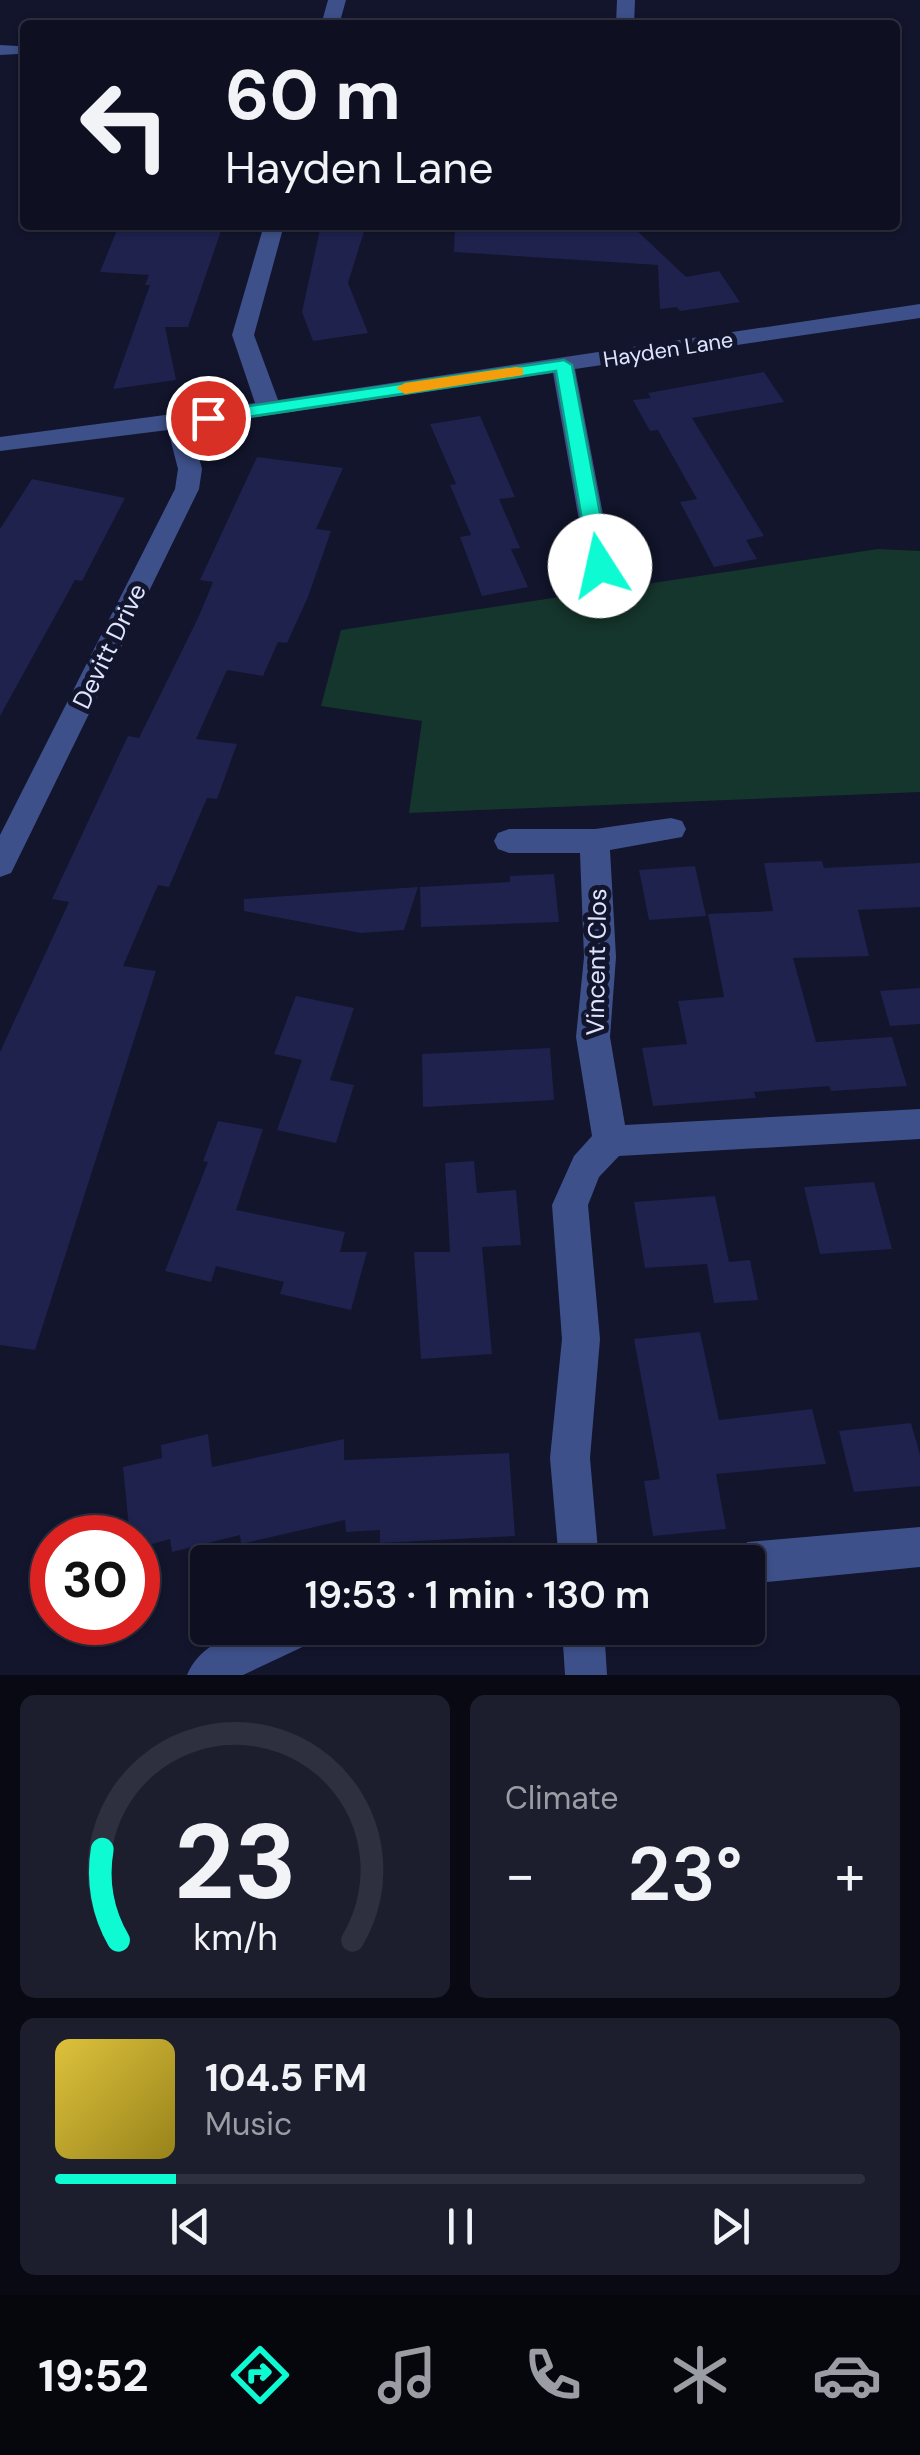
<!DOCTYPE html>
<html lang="en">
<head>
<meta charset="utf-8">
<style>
	body { margin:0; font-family:"DM Sans",sans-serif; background:#1c1e2e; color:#f1f3f6; height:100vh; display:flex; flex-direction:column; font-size:38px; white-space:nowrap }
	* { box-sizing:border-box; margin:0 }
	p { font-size:32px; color:#9b9da5 }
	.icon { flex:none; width:55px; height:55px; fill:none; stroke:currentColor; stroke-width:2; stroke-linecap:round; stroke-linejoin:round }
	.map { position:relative; height:1675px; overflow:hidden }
	.side { display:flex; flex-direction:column; gap:20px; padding:20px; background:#080912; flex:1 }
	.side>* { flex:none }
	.banner { position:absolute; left:20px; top:20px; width:880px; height:210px; border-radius:10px; box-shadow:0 2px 8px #0004,0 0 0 2px #2e303f; background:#0e1021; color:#f1f3f6; overflow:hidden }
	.speed { position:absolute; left:30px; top:1515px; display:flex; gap:20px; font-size:50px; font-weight:700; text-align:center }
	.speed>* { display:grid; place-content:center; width:130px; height:130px; border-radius:50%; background:#0e1021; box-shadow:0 2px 8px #0004,0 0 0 2px #2e303f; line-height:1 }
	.speed .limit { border:15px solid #d22; background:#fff; color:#111 }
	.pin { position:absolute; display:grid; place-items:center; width:85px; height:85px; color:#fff; margin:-42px; border:5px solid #fff; border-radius:50%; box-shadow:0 2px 10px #0007 }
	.me { position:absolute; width:110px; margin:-55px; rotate:350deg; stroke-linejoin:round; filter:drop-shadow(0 0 8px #0008) }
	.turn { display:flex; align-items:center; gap:35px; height:210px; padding:0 40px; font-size:45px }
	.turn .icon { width:130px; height:130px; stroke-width:2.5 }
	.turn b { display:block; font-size:70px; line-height:85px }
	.big { font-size:75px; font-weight:600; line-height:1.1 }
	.side .widget { flex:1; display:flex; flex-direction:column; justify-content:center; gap:15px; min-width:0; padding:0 35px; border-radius:15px; background:#1c1e2e }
	.side .dial { align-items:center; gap:0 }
	.dial svg { height:260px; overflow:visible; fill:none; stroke:#2e303f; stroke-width:7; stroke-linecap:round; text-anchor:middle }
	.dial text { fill:#f1f3f6; stroke:none }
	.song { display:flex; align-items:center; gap:30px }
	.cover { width:120px; height:120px; border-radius:15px; background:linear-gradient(135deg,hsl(50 70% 55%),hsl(50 70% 35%)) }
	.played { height:10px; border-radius:5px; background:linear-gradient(90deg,#0efad2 15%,#2e303f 15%) }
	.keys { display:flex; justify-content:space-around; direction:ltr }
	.heat { display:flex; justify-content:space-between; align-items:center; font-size:55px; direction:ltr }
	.side .tiles { flex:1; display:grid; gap:20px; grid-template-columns:1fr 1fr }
	.widget:last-child { grid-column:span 2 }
	.trip { position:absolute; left:190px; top:1545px; width:575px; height:100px; border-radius:10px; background:#0e1021; box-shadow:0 2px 8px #0004,0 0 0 2px #2e303f; font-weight:600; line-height:100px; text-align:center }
	.tabs { display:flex; height:160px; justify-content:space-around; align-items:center; background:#06060d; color:#9b9da5 }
	.tabs .icon { width:70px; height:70px }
	.tabs .selected { color:#0efad2 }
	.tabs b { font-size:45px; color:#f1f3f6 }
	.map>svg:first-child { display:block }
</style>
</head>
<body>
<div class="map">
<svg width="920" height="1675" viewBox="0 0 920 1675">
	<rect width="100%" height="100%" fill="#12152c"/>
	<path fill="#15362c" d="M 878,549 L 920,551 L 920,792 L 409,813 L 422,721 L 321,706 L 341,630 Z"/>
	<g fill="#1e224d">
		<path d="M 119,225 L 223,225 L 188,327 L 165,327 L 176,380 L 113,389 L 150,285 L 145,285 L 149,275 L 100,272 Z"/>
		<path d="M 321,225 L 366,225 L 348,283 L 368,333 L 313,341 L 302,312 Z"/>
		<path d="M 455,225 L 631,225 L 686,277 L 719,271 L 740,302 L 680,311 L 677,307 L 660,309 L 658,265 L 454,252 Z"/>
		<path d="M 764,372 L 784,402 L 692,418 L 764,536 L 746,540 L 757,559 L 714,567 L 680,502 L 697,499 L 658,430 L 650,431 L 633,400 L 651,398 L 648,393 Z"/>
		<path d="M 480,416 L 515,497 L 499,499 L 520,548 L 511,549 L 528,587 L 482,596 L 460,537 L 471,535 L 450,485 L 456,484 L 430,424 Z"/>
		<path d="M 257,457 L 343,468 L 316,529 L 331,531 L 308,597 L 287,643 L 278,642 L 263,676 L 227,670 L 196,739 L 237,744 L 217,799 L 207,798 L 169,887 L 158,885 L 123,966 L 156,971 L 35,1350 L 0,1345 L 0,1052 L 69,902 L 52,899 L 128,736 L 139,738 L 199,616 L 213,582 L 200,580 Z"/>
		<path d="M 32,479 L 125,498 L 82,581 L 75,580 L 0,716 L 0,529 Z"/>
		<path d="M 822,861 L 824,868 L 920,863 L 920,907 L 858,910 L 869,956 L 793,958 L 816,1042 L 892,1037 L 907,1086 L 831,1091 L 829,1086 L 754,1092 L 756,1098 L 653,1106 L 642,1048 L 687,1044 L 678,1001 L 724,997 L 708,914 L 773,911 L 764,863 Z"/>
		<path d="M 695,866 L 706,916 L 649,920 L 639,870 Z"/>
		<path d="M 554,874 L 559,922 L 421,927 L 420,887 L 510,882 L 510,876 Z"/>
		<path d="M 418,887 L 404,930 L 361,933 L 244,911 L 244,899 Z"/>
		<path d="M 920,988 L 920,1024 L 890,1026 L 880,991 Z"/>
		<path d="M 296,996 L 354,1008 L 330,1080 L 354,1085 L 336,1143 L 277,1130 L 302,1060 L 274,1054 Z"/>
		<path d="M 550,1048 L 554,1100 L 423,1107 L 422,1054 Z"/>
		<path d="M 218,1121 L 263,1129 L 236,1210 L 345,1232 L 340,1252 L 367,1252 L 351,1310 L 280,1294 L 284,1282 L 216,1266 L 211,1282 L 165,1271 L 208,1162 L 203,1161 Z"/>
		<path d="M 474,1161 L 477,1193 L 516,1190 L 521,1245 L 482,1247 L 492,1354 L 421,1359 L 414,1252 L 450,1252 L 445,1163 Z"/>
		<path d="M 874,1182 L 892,1249 L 820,1254 L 804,1187 Z"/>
		<path d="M 715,1196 L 729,1262 L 750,1260 L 758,1300 L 714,1303 L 707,1264 L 645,1268 L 634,1202 Z"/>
		<path d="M 700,1332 L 719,1420 L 812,1409 L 826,1464 L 716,1474 L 726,1529 L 653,1536 L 644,1481 L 660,1479 L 634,1339 Z"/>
		<path d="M 911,1423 L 920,1455 L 920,1486 L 854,1492 L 839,1431 Z"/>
		<path d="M 208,1434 L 212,1467 L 344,1439 L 344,1460 L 509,1453 L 515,1536 L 380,1543 L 380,1530 L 346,1532 L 345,1520 L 241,1544 L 240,1535 L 172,1552 L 170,1539 L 138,1548 L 138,1538 L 130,1538 L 123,1467 L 162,1458 L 161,1445 Z"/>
	</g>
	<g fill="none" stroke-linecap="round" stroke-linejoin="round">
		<g fill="#3e508a" fill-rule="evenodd">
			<path d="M 328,0 L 346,0 L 339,25 L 321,25 Z"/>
			<path d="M 617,0 L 635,0 L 634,25 L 616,25 Z"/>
			<path d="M 0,45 L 18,46 L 21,50 L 18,54 L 0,55 Z"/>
			<path d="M 264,225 L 284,225 L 254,335 L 278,400 L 920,304 L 920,318 L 575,369 L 613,566 L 600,575 L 587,566 L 553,373 L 191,427 L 202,469 L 199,489 L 15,865 L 11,873 L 0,877 L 0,835 L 175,489 L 178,469 L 168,430 L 0,451 L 0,437 L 255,403 L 232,335 Z"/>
			<path d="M 671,818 L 682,821 L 686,829 L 682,837 L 610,850 L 616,957 L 610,1037 L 625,1125 L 920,1109 L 920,1139 L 619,1156 L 599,1177 L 588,1205 L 600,1339 L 590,1458 L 599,1562 L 559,1562 L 550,1458 L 562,1339 L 552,1205 L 574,1156 L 592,1136 L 576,1037 L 584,957 L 580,853 L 509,853 L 498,849 L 494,841 L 498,833 L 509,829 L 595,829 Z"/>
			<path d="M 920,1527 L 920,1567 L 748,1584 L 748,1562 L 728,1562 L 734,1549 L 748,1542 Z"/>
			<path d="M 247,1628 L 317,1628 L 311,1643 L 243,1675 L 187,1675 C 197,1650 222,1638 247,1628 Z"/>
			<path d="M 562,1628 L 604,1628 L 607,1675 L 565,1675 Z"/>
		</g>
	</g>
	<path fill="#0efad2" stroke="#09a288" stroke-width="2.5" d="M 564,360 L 572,365 L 610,566 L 600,572 L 590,566 L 556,371 L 208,423 L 199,418 L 208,412 Z"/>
	<path fill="#f59e0b" d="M 516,367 L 523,368 L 523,375 L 405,394 L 396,388 L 405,383 Z"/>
	<g text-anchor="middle" stroke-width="10" stroke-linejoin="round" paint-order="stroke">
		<g font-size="22" fill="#dee3fe" stroke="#12152c">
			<text transform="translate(668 349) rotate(-9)" y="8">Hayden Lane</text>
		</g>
		<g font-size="25" fill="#dee3fe" stroke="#12152c">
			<text transform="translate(109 646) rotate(-64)" y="9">Devitt Drive</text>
			<text transform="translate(596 962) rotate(-89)" y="9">Vincent Clos</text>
		</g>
	</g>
</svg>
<div class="speed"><div class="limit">30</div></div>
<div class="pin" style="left:208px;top:418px;background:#d93025"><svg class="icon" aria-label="arrive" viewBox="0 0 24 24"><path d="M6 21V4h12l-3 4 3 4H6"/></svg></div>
<svg class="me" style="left:600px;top:566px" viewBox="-20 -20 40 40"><circle r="19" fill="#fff"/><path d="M0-13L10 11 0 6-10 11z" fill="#0efad2"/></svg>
<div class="trip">19:53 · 1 min · 130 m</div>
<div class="banner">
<div class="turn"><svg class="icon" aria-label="left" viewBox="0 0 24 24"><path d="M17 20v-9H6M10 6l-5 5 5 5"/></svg><div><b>60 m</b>Hayden Lane</div></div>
</div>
</div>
<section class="side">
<div class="tiles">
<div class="widget dial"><svg viewBox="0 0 100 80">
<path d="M14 69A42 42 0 1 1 86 69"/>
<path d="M14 69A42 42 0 0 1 9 41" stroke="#0efad2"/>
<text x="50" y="56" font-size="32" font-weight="700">23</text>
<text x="50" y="72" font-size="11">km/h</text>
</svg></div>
<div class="widget"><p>Climate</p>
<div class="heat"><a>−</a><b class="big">23°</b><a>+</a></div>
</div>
<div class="widget">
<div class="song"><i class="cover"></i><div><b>104.5 FM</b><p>Music</p></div></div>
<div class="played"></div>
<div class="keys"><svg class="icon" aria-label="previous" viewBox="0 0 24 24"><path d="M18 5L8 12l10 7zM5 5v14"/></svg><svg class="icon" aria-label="pause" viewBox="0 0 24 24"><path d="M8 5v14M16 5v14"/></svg><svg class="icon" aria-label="next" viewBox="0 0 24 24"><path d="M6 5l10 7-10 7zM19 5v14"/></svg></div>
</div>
</div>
</section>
<nav class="tabs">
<b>19:52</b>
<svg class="icon selected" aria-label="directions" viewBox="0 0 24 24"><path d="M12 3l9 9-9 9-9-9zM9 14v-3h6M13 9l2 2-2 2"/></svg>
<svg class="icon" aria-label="music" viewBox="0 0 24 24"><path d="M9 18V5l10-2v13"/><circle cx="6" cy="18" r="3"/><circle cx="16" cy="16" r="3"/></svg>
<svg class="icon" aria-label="phone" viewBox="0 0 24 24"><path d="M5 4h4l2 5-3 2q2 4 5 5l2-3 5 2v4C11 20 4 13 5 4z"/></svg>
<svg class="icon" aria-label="climate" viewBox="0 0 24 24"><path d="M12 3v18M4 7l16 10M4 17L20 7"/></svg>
<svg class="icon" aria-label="car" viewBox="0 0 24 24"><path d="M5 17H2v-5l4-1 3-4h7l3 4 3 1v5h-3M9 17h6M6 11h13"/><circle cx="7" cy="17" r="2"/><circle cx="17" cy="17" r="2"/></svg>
</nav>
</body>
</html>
